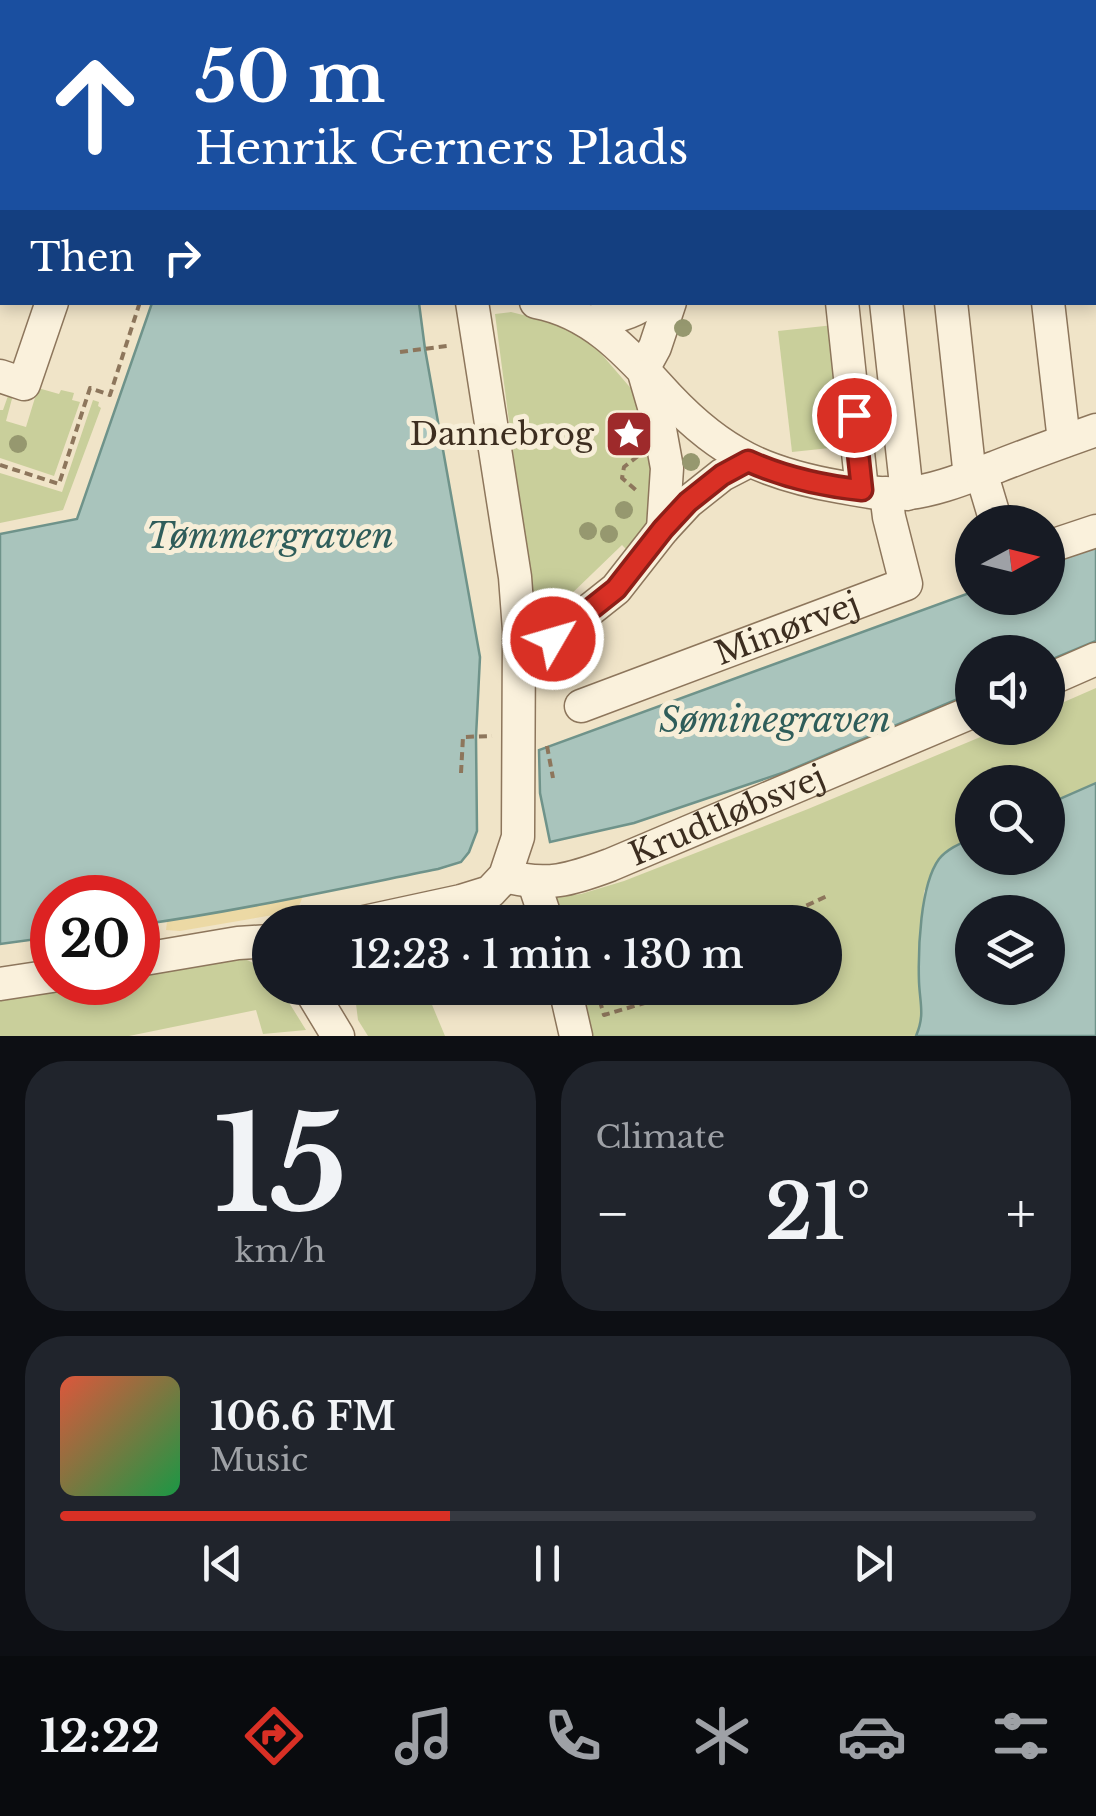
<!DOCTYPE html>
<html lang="en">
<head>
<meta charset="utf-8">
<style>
	body { margin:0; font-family:"Libre Baskerville",serif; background:#20242c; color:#f1f3f6; height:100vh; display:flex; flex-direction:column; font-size:38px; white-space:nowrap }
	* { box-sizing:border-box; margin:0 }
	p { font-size:32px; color:#9ea1a6 }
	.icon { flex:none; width:55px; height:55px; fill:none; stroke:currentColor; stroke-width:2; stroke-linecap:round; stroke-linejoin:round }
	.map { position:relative; height:1036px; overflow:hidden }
	.details { display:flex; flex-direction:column; gap:25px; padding:25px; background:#0d0f14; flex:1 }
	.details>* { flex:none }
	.guide { position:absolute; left:0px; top:0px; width:1098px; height:305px; box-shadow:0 5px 15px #0003; background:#1a4fa0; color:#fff; overflow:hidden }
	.needle { width:65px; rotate:83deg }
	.tools { position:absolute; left:955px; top:505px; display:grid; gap:20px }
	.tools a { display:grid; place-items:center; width:110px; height:110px; border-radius:50%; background:#171b24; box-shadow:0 5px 15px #0003; font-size:50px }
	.speed { position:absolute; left:30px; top:875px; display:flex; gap:20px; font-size:50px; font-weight:700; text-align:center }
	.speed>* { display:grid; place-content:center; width:130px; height:130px; border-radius:50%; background:#171b24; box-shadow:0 5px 15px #0003; line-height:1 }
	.speed .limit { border:15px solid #d22; background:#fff; color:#111 }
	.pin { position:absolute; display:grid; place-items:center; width:85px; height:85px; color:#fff; margin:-42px; border:5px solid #fff; border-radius:50%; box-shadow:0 2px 10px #0007 }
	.me { position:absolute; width:110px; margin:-55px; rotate:52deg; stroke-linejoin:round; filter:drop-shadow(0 0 8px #0008) }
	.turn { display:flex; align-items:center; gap:35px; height:210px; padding:0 30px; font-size:45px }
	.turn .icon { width:130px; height:130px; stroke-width:2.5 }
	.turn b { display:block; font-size:70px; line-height:85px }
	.then { display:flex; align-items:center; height:95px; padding:0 30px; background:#0003; gap:20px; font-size:38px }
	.big { font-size:75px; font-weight:600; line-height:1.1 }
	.details .tile { flex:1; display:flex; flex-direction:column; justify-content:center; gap:15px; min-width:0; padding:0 35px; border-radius:40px; background:#20242c }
	.details .dial { align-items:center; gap:0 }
	.dial b { font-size:130px; line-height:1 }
	.song { display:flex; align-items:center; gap:30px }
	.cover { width:120px; height:120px; border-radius:15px; background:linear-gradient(135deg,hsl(10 70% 55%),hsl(140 70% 35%)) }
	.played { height:10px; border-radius:5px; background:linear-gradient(90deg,#d93025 40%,#363941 40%) }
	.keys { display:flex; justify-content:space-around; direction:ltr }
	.heat { display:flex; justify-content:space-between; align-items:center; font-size:55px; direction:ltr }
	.details .tiles { flex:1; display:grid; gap:25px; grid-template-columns:1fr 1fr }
	.tile:last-child { grid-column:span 2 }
	.trip { position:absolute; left:252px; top:905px; width:590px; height:100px; border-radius:50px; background:#171b24; box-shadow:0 5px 15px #0003; font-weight:600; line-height:100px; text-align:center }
	.menu { display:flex; height:160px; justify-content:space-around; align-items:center; background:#090b0e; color:#9ea1a6 }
	.menu .icon { width:70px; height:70px }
	.menu .on { color:#d93025 }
	.menu b { font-size:45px; color:#f1f3f6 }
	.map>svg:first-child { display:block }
</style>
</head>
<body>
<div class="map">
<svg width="1096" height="1036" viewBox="0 0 1096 1036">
	<rect width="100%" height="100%" fill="#f0e4c8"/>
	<g fill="#c9cf9b">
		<path d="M 511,312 L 567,326 L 592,343 L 634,392 L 658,465 L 649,531 L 634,557 L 622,545 L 537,627 L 532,637 L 531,590 L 495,314 Z"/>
		<path d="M 834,325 L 849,446 L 792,452 L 778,331 Z"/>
		<path d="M 38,388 L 59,394 L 61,390 L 74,393 L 72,400 L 80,402 L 54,476 L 0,458 L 0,410 L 3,410 L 9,393 L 13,395 L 6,421 L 26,427 Z"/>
		<path d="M 93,400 L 99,402 L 98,406 L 101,408 L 63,510 L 0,523 L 0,473 L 62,492 Z"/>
		<path d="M 1096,688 L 1096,783 L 1048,804 L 1048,782 L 972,782 L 972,838 L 958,845 L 924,891 L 919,977 L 922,1020 L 916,1036 L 583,1036 L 572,988 L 825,988 L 825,922 L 557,922 L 551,897 L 581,894 L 624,881 L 808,809 L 1002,728 L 1048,728 L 1048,709 Z"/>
		<path d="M 243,958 L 264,968 L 270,974 L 270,988 L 280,988 L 306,1030 L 263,1034 L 256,1010 L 129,1036 L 0,1036 L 0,997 L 91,983 L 138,982 L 138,975 Z"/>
		<path d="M 354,988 L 425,988 L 445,1036 L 368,1036 L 358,1020 Z"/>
	</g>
	<path fill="#ecd9a5" d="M 303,896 L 297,911 L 180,931 L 166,930 L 167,921 Z"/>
	<g fill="#a9c4bc" stroke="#6f938a" stroke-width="2.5" fill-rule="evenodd">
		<path d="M 17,0 L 372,0 L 372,2 L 16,2 Z"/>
		<path d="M 152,303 L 419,303 L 425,349 L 480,657 L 476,737 L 477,831 L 469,852 L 461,862 L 438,869 C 338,889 238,911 138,925 L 138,898 L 52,898 L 52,937 L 0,944 L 0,534 L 77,519 Z"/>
		<path d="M 1096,547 L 1096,641 L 1048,661 L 1048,652 L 972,652 L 972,693 L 788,771 L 634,823 L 550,842 L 540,793 L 539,750 L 972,592 L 972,598 L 1048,598 L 1048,564 Z"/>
		<path d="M 1096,783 L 1096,1036 L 916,1036 C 925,1015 920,1004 919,982 C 918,950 920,885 939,859 C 947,849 961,843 972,838 L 972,858 L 1048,858 L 1048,804 ZM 972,912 L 1048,912 L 1048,988 L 972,988 Z"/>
	</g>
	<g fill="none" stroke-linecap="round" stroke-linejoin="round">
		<g stroke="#8d765c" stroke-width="35">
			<g id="minor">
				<path d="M 793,0 L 795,2"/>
				<path d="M 1014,0 L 1014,2"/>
				<path d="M 445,2 L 445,0"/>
				<path d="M 519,2 L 520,0"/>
				<path d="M 870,2 L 882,0"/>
				<path d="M 0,118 L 2,118"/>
				<path d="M 536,302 C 595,313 631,357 669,398 C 722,454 766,474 841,487 C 862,491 887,496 909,493 C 938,490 968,477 996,467 C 1029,454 1062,442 1096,430"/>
				<path d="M 842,302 L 862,490"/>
				<path d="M 886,302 L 907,494"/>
				<path d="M 951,302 L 970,477"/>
				<path d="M 1048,302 L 1064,441"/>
				<path d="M 588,322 C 609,318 629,315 647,302"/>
				<path d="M 643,369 L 655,347 L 670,302"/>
				<path d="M 0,376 L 24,384 L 52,302"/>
				<path d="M 645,376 L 659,424 L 667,468 L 663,529"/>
				<path d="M 981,472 L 996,522"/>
				<path d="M 1048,547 L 1096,531"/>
				<path d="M 553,639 L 616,589 L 663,529 L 688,502 L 722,475 L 749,461"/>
				<path d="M 1048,680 L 1096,659"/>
				<path id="s1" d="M 581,706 L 906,584 L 889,517 L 886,493"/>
				<path id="s2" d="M 505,876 C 547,887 570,880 610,865 L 972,712"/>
				<path d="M 534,883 L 547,922"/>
				<path d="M 364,922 L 461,901 L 490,892 L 505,876 L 518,837 L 519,630 L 515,577 L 472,302"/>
				<path d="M 138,960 L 238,943 L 270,941"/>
				<path d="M 0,984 L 52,976"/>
				<path d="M 309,988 L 338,1036"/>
				<path d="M 565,988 L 576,1036"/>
			</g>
		</g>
		<g stroke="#8d765c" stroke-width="4" stroke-dasharray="8 5" stroke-linecap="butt">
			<path d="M 0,87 L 2,88"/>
			<path d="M 400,352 L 447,346"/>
			<path d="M 638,456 L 624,467 L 622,478 L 638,492"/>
			<path d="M 0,465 L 59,484 L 90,388 L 110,395 L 140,302"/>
			<path d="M 547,746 L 553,778"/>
			<path d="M 461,773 L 463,737 L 492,736"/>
			<path d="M 771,922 L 827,896"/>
			<path d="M 596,988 L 604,1015 L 695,988"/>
		</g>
		<use href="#minor" stroke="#faf1dc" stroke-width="32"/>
	</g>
	<g fill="#96986f">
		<circle cx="683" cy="328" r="9"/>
		<circle cx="18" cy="444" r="9"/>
		<circle cx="691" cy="462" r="9"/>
		<circle cx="624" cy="510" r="9"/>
		<circle cx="588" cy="531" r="9"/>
		<circle cx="609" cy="534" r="9"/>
	</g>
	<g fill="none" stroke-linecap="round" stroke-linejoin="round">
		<g stroke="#8d1f18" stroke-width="25">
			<path id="route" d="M 553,639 L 616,589 L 663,529 L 688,502 L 722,475 L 748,461 C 784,477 823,486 862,490 L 854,415"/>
		</g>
		<use href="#route" stroke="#d93025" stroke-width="18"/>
	</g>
	<defs>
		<g id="sight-square" transform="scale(2.5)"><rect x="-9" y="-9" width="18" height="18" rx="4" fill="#9e2a2b" stroke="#f7eed8"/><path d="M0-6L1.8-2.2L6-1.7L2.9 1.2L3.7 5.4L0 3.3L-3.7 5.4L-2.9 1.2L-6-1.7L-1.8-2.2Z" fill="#fff"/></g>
	</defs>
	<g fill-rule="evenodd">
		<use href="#sight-square" x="629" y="434"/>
	</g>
	<g text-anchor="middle" stroke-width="10" stroke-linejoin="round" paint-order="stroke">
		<g font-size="32" fill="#3d2e20" stroke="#f7eed8" text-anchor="end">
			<text x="594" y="445">Dannebrog</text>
		</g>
		<g font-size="32" fill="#3d2e20" stroke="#f7eed8">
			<text dy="11" stroke="none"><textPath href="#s1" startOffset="220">Minørvej</textPath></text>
			<text dy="11" stroke="none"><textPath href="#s2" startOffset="235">Krudtløbsvej</textPath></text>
		</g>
		<g font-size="35" font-style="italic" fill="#2f5d5a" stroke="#f7eed8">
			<text x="270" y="548">Tømmergraven</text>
			<text x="775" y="732">Søminegraven</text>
		</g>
	</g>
</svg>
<div class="tools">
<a><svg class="needle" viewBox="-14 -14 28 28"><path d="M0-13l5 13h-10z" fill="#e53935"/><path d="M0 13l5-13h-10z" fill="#9ea1a6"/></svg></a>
<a><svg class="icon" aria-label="sound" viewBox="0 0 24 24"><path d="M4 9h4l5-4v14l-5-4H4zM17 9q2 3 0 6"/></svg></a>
<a><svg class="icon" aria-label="search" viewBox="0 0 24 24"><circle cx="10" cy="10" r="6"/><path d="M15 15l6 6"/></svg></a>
<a><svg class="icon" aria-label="layers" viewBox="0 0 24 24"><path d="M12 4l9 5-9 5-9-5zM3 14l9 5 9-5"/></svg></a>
</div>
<div class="speed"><div class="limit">20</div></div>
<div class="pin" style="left:854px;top:415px;background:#d93025"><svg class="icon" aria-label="arrive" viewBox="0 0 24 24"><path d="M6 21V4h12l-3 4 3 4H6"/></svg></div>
<svg class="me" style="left:553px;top:639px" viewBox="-20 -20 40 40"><circle r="17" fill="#d93025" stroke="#fff" stroke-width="3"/><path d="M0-11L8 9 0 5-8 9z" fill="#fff"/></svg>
<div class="trip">12:23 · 1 min · 130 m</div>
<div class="guide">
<div class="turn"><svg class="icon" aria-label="ahead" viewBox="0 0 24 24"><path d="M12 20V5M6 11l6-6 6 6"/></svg><div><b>50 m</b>Henrik Gerners Plads</div></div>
<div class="then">Then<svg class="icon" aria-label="right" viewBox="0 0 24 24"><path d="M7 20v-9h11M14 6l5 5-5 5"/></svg></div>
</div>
</div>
<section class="details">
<div class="tiles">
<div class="tile dial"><b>15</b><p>km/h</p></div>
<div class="tile"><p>Climate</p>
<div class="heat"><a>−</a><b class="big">21°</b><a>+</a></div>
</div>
<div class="tile">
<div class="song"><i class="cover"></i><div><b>106.6 FM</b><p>Music</p></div></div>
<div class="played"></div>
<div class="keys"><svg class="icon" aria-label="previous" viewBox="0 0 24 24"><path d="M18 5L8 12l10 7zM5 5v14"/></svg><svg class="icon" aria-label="pause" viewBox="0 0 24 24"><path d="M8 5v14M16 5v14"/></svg><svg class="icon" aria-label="next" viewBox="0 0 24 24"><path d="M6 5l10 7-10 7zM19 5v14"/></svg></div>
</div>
</div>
</section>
<nav class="menu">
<b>12:22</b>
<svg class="icon on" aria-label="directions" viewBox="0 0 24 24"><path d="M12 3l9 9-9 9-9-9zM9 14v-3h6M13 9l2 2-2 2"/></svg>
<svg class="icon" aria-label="music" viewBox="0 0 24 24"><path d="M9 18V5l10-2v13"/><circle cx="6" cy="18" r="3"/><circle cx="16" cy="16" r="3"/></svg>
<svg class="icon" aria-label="phone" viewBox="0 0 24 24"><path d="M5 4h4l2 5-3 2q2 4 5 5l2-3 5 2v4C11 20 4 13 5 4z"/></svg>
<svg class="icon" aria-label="climate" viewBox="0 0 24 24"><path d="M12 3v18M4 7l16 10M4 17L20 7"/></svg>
<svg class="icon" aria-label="car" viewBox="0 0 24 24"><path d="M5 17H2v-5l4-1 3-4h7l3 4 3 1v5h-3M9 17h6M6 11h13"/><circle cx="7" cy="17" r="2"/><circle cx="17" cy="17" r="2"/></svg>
<svg class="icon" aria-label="filters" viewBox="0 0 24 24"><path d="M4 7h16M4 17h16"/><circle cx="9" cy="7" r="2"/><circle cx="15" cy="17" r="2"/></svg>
</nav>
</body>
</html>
